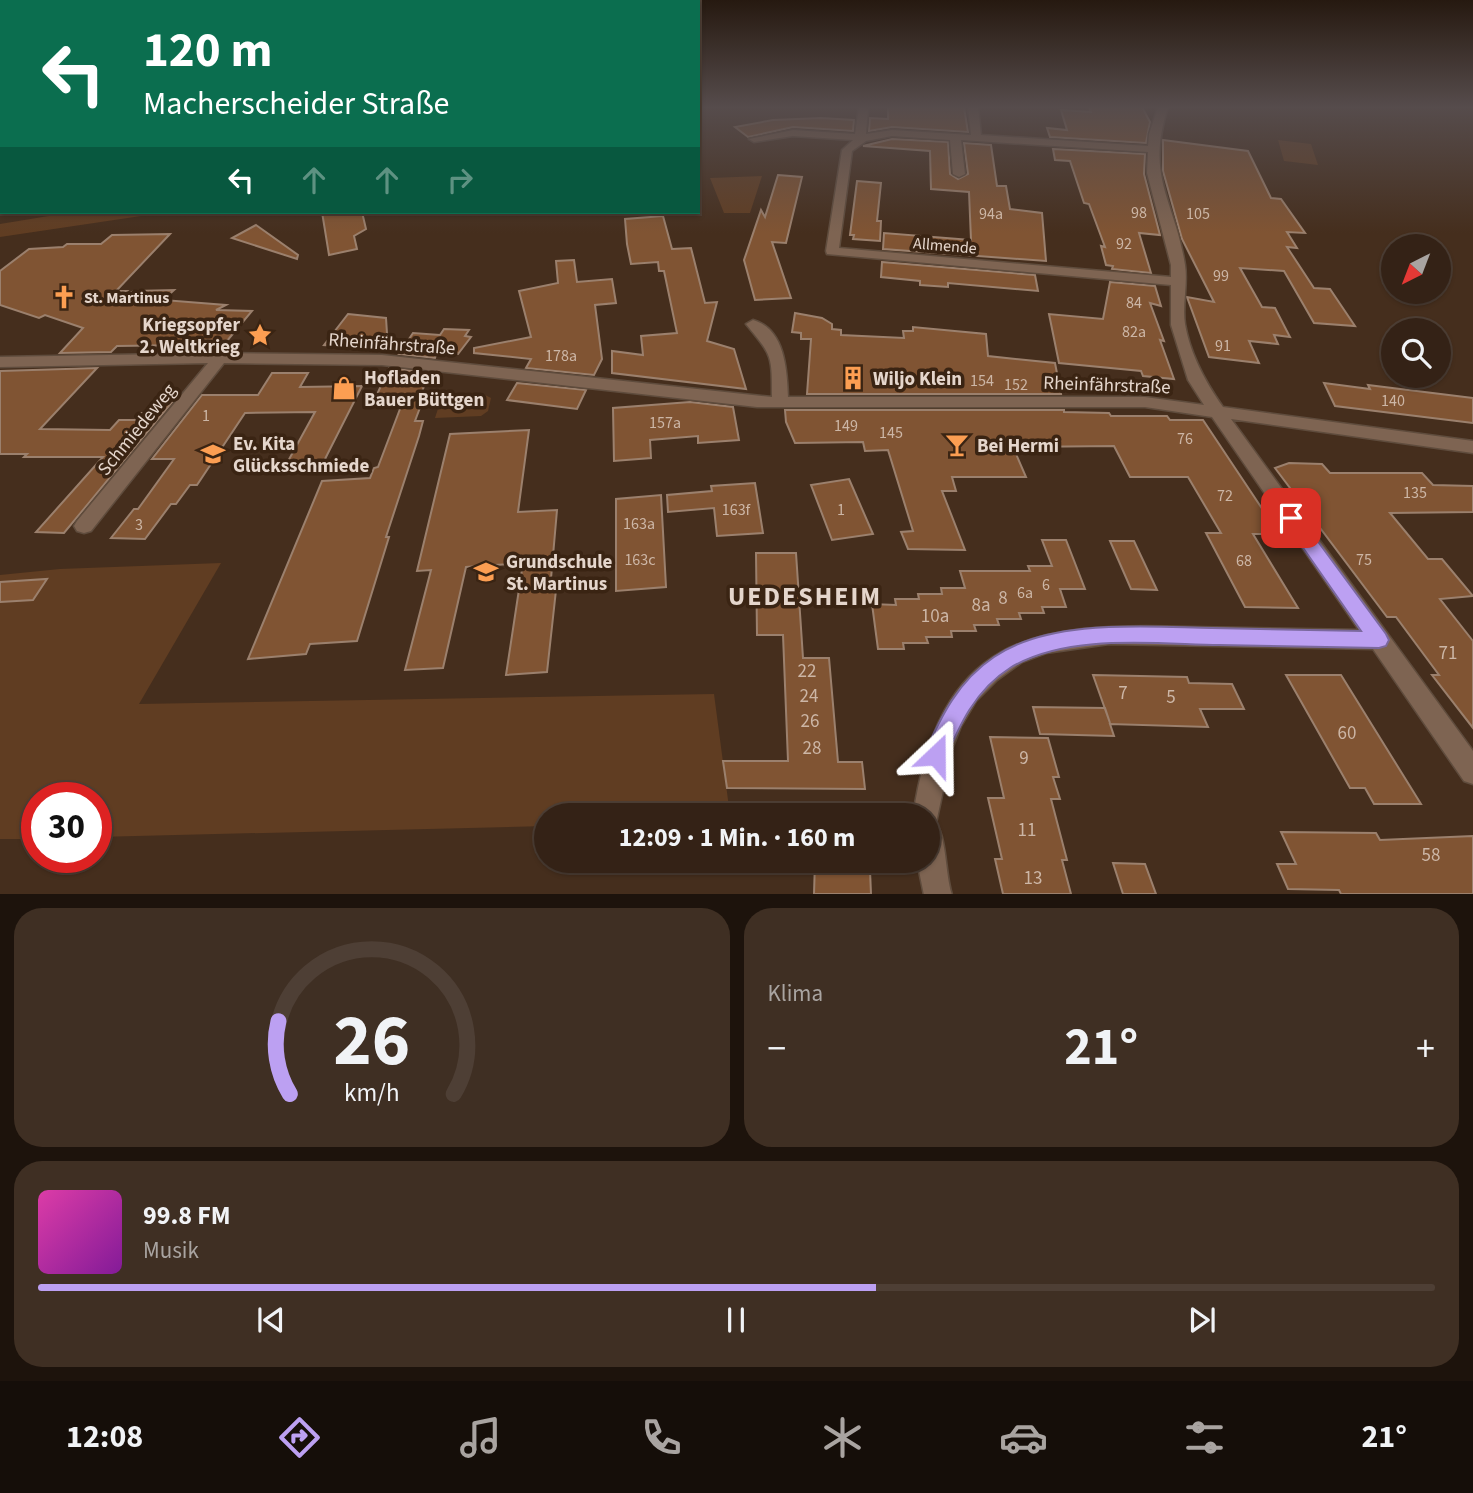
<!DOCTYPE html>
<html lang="de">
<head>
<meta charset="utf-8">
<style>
	body { margin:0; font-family:"Source Sans 3",sans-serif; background:#3f2f23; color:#f1f3f6; height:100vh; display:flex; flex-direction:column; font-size:26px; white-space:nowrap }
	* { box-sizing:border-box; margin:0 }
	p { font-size:23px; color:#a9a4a1 }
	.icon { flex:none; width:38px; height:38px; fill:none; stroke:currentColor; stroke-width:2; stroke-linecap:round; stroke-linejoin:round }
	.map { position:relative; height:894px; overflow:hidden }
	.side { display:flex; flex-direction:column; gap:14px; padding:14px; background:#1d130c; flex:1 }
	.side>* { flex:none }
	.top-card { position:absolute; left:0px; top:0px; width:700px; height:214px; box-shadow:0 2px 5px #0004,0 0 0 2px #4e3f35; background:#0b6e4f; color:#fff; overflow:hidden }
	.needle { width:46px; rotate:222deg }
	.buttons { position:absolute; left:1381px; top:234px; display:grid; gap:14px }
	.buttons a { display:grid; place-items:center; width:70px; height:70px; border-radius:50%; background:#342216; box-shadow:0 2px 5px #0004,0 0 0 2px #4e3f35; font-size:35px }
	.speed { position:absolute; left:21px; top:782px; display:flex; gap:14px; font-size:35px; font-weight:700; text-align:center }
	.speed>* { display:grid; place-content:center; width:91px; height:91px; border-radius:50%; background:#342216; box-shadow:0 2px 5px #0004,0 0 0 2px #4e3f35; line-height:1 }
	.speed .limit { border:10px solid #d22; background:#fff; color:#111 }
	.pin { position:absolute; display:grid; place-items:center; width:60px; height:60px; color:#fff; margin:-30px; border-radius:14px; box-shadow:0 4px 10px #0006 }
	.me { position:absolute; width:77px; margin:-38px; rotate:23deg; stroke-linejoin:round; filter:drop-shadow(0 0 5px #0008) }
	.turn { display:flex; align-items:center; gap:24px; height:147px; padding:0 28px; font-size:32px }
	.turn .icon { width:91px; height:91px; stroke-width:2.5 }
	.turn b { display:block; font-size:49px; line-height:60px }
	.lanes { display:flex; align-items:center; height:66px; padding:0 28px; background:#0003; justify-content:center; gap:35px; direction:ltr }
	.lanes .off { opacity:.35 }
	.big { font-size:52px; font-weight:700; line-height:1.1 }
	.side .widget { flex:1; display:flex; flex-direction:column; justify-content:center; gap:10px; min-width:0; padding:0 24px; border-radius:28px; background:#3f2f23 }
	.side .dial { align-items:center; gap:0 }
	.dial svg { height:182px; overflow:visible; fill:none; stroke:#4e3f35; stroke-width:7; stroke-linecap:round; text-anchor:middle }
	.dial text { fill:#f1f3f6; stroke:none }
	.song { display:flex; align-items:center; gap:21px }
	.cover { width:84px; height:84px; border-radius:10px; background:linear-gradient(135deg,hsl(320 70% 55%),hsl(290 70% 35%)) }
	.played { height:7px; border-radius:4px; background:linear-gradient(90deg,#bca0f2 60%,#4e3f35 60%) }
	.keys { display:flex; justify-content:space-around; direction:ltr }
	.heat { display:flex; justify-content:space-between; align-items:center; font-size:38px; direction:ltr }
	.side .tiles { flex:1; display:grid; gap:14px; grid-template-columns:1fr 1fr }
	.widget:last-child { grid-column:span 2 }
	.trip { position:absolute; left:534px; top:803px; width:406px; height:70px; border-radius:35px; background:#342216; box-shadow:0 2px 5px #0004,0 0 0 2px #4e3f35; font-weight:700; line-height:70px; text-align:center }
	.dock { display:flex; height:112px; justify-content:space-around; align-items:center; background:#150e09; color:#a9a4a1 }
	.dock .icon { width:49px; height:49px }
	.dock .active { color:#bca0f2 }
	.dock b { font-size:32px; color:#f1f3f6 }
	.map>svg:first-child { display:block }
</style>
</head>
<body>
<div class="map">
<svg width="1473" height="895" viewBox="0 0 1473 895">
	<rect width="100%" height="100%" fill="#452e1d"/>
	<g fill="#603d22">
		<path d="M 1278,140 L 1311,144 L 1318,165 L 1284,161 Z"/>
		<path d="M 762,176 L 750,213 L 724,213 L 710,178 Z"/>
		<path d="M 73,212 L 168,212 L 0,237 L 0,224 Z"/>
		<path d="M 443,393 L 481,393 L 491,398 L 488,411 L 481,416 L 435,418 Z"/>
		<path d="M 221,563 L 139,704 L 714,694 L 730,815 L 546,816 L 546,826 L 96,837 L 96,798 L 37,798 L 37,839 L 0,839 L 0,575 L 60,569 Z"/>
	</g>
	<g fill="#805433" stroke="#9b806d" stroke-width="2">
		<path d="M 888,107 L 964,107 L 968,132 L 892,127 L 869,131 L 870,118 L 888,119 Z"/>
		<path d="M 1089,107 L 1142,107 L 1150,122 L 1146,143 L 1050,137 L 1047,128 L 1067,130 L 1061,110 L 1091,112 Z"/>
		<path d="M 821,118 L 854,120 L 853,131 L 793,127 L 748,137 L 735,127 L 773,120 Z"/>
		<path d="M 892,139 L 948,142 L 950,174 L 958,179 L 968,174 L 964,143 L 991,145 L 997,186 L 1006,186 L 1010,209 L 1042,213 L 1046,261 L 883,249 L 884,233 L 971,240 L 969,192 L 931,189 L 930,151 L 863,146 Z"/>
		<path d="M 1163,140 L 1248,151 L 1271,198 L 1281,199 L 1305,233 L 1287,232 L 1297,248 L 1287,247 L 1314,288 L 1330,289 L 1355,326 L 1314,323 L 1284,271 L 1240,268 L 1262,307 L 1275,308 L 1290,337 L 1274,335 L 1278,344 L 1249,341 L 1259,363 L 1209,357 L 1187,297 L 1214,302 L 1182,239 L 1163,171 Z"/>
		<path d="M 1053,149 L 1145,154 L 1144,174 L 1160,235 L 1139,233 L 1151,273 L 1112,269 L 1113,266 L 1106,265 L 1101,246 L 1105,247 L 1089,204 L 1084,203 L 1070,161 L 1055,160 Z"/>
		<path d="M 778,175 L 802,177 L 786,243 L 772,242 L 791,298 L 755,300 L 744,260 L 761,210 L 765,217 Z"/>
		<path d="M 857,181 L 881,183 L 877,221 L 881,221 L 880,241 L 853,239 L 854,235 L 850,235 Z"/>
		<path d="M 322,212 L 362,212 L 366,229 L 354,236 L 357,249 L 329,255 Z"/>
		<path d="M 663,216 L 672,249 L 691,248 L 705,303 L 717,302 L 707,341 L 734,349 L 746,389 L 612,373 L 612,351 L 643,355 L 641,336 L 677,333 L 664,271 L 659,271 L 658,262 L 631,264 L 627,244 L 625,219 Z"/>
		<path d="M 256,225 L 298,255 L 297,259 L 232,238 Z"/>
		<path d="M 170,234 L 116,291 L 127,291 L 120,298 L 134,291 L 174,290 L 163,300 L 226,305 L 216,310 L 252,311 L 227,341 L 191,340 L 187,345 L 117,346 L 111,352 L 60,353 L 83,328 L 45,315 L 39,318 L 0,305 L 0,271 L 29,249 L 63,247 L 67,244 L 101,244 L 112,235 Z"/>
		<path d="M 574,260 L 577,282 L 612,279 L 616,303 L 595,305 L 602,359 L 594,375 L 526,368 L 531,359 L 474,353 L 474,348 L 531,337 L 519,291 L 558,283 L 556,261 Z"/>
		<path d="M 882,262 L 1035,275 L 1038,291 L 948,283 L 948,287 L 920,285 L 920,281 L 881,277 Z"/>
		<path d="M 1110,282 L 1155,286 L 1161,306 L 1150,303 L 1164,341 L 1160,340 L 1174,379 L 1143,376 L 1141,371 L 1059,363 L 1049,314 L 1103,319 Z"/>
		<path d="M 795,313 L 822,318 L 832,324 L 832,329 L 841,330 L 841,335 L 904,338 L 903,331 L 913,331 L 913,327 L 986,334 L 988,356 L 1055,363 L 1061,394 L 807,394 L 811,339 L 801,339 L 801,333 L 792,332 Z"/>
		<path d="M 348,314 L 386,318 L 388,349 L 324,345 Z"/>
		<path d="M 444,329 L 469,330 L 465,336 L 471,337 L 458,354 L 437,352 L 435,358 L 399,354 L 413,333 L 440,335 Z"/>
		<path d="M 97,368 L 40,429 L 110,430 L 119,420 L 135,420 L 141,413 L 148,413 L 158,401 L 173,401 L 64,533 L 36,532 L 103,457 L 24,457 L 27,454 L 0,454 L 0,371 Z"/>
		<path d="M 389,368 L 429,373 L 420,397 L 424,397 L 415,421 L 423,421 L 419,436 L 386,537 L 389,537 L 357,641 L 310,644 L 306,654 L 248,659 L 322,481 L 370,478 L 374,468 L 378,467 L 403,401 L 374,401 Z"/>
		<path d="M 272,373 L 308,373 L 300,387 L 362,386 L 323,463 L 287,463 L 315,412 L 245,413 L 197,485 L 190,485 L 176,504 L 171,504 L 145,539 L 111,538 L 134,509 L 138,509 L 174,459 L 152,459 L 202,395 L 258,395 Z"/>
		<path d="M 517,383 L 586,390 L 577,409 L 507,400 Z"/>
		<path d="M 1324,383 L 1370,389 L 1368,385 L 1473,398 L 1473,423 L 1335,406 Z"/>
		<path d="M 690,402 L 733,407 L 739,440 L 698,443 L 698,436 L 650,440 L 651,458 L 614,461 L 613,408 Z"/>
		<path d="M 785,410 L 1064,410 L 1064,412 L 1109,413 L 1111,416 L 1167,416 L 1170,420 L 1203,420 L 1279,534 L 1253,534 L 1298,608 L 1245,607 L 1206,533 L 1221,533 L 1188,477 L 1130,477 L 1114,446 L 1013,447 L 1026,477 L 952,477 L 956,491 L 942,491 L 965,550 L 908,549 L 901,532 L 913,531 L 888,450 L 865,451 L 863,442 L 795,443 L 786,422 Z"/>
		<path d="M 529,430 L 518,512 L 557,510 L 550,590 L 556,590 L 547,672 L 506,675 L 523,563 L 466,567 L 443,668 L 405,670 L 431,570 L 417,571 L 450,434 Z"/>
		<path d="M 1289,463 L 1322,464 L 1330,473 L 1422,473 L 1433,485 L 1473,486 L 1473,512 L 1390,513 L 1428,559 L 1442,559 L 1473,596 L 1440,599 L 1473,641 L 1473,728 L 1432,675 L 1439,675 L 1396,617 L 1387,617 L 1275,468 Z"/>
		<path d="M 849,479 L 873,534 L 832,540 L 811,485 Z"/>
		<path d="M 755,483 L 763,533 L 717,536 L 714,508 L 668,512 L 667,495 L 712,491 L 711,486 Z"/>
		<path d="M 661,495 L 666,587 L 616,591 L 616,499 Z"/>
		<path d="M 1042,540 L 1066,540 L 1085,589 L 1060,589 L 1066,607 L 1042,607 L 1044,613 L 1019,613 L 1021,619 L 997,619 L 999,625 L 974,625 L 976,631 L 951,631 L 952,637 L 926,637 L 928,643 L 903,643 L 904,649 L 878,649 L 872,604 L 896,605 L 895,599 L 919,599 L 918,594 L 942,594 L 941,588 L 965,588 L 960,571 L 1030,571 L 1028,566 L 1052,566 Z"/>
		<path d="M 1110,541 L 1134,541 L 1157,590 L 1131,589 Z"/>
		<path d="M 756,553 L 796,553 L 803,658 L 829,658 L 838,762 L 862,762 L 865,789 L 727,788 L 723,761 L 788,761 L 783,635 L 757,635 Z"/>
		<path d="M 47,579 L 33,600 L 0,602 L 0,582 Z"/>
		<path d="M 1093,675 L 1187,677 L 1189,683 L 1232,684 L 1244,709 L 1200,709 L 1208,727 L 1110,724 L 1114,736 L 1040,734 L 1033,707 L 1105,708 L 1110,723 Z"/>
		<path d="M 1286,675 L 1341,675 L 1421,804 L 1374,804 L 1365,788 L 1350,788 Z"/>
		<path d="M 990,737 L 1048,738 L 1059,777 L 1053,777 L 1060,799 L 1051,799 L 1067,860 L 1062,860 L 1071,894 L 1003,894 L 995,859 L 1002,859 L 988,798 L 1004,798 Z"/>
		<path d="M 1281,832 L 1376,833 L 1380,840 L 1473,836 L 1473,894 L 1341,894 L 1339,890 L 1288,889 L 1277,864 L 1296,864 Z"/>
		<path d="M 815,861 L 864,861 L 864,869 L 870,870 L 871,894 L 814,894 Z"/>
		<path d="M 1113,863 L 1145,864 L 1156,894 L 1123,894 Z"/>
	</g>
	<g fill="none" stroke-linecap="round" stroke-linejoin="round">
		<g stroke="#5f4c3d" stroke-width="3">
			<path id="minor" d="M 859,107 L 868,109 L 866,134 L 892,130 L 971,135 L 968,107 L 978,107 L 981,135 L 1148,146 L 1149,134 L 1158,107 L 1168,107 C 1145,178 1175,200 1185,265 C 1188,284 1182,305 1185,324 C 1190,354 1206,383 1223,407 L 1473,441 L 1473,453 L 1231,419 L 1473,751 L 1473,784 L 1464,781 L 1373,649 L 1109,644 L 1046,653 L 1022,662 L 997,680 L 976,701 L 961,726 L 952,749 L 936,823 C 947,840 945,873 952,895 L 924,895 L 917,861 L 928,861 L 928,816 L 913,816 C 940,637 1028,622 1188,627 C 1245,628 1302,629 1359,630 L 1212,417 L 1145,407 L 757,407 L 382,365 L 224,363 L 91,531 L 84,533 L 77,531 L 74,526 L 77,521 L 208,363 L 0,367 L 0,357 L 220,353 L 382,355 L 772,397 C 772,354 772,356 746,324 L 753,320 C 785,329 787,370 788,397 L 1145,397 L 1204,405 L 1188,380 L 1171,325 L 1171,285 L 827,254 L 826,251 L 842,150 L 853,140 L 793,136 L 754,142 L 749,139 L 793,130 L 855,134 ZM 892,136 L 950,140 L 953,174 L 959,177 L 965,174 L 961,140 L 1148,152 L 1147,173 L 1171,265 L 1171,277 L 839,248 L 852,151 L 866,141 Z"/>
		</g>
		<use href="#minor" fill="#7e6452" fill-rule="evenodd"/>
	</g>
	<linearGradient id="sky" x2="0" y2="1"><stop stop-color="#261910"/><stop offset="0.46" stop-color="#564c4c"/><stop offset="1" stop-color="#564c4c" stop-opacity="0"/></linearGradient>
	<rect width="1473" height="233" fill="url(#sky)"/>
	<path fill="#bca0f2" stroke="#7a689d" stroke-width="2" d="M 1291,511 L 1297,513 L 1386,634 L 1389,640 L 1386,646 L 1379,648 C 1326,647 1272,646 1219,645 C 1155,644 1067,633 1010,668 C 975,690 959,726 944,762 L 936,765 L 928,762 L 924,755 C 941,716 958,681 994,657 C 1051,618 1146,627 1212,628 C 1262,629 1312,630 1361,631 L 1285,522 L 1282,518 L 1285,513 Z"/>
	<defs>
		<g id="church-bare" transform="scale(1.89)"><path d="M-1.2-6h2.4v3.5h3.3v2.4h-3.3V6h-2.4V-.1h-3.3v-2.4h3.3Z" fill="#fc9e52" stroke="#3a2413" stroke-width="2.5" paint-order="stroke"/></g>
		<g id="sight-bare" transform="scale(1.89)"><path d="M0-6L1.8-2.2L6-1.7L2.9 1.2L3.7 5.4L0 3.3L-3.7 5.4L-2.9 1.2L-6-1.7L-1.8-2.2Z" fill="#fc9e52" stroke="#3a2413" stroke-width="2.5" paint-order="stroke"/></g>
		<g id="building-bare" transform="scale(1.89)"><path d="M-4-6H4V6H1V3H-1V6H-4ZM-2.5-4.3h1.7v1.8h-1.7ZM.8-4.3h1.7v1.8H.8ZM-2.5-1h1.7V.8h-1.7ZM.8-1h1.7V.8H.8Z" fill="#fc9e52" stroke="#3a2413" stroke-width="2.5" paint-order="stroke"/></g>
		<g id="shop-bare" transform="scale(1.89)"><path d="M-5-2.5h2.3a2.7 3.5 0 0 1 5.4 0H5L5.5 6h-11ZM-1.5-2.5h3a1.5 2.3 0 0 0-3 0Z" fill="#fc9e52" stroke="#3a2413" stroke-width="2.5" paint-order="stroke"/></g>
		<g id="bar-bare" transform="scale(1.89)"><path d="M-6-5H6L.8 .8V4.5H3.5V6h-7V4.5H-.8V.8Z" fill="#fc9e52" stroke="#3a2413" stroke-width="2.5" paint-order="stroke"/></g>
		<g id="school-bare" transform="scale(1.89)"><path d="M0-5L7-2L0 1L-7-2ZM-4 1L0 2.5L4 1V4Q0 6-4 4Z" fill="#fc9e52" stroke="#3a2413" stroke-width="2.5" paint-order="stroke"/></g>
	</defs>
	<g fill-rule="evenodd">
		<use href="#church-bare" x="64" y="297"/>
		<use href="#sight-bare" x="260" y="335"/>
		<use href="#building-bare" x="853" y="378"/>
		<use href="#shop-bare" x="344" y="388"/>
		<use href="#bar-bare" x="957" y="445"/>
		<use href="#school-bare" x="213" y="454"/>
		<use href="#school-bare" x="486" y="572"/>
	</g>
	<g text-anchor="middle" stroke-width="7" stroke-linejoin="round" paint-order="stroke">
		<g font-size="16" fill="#ccb6a6">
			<text x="1139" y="218">98</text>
			<text x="991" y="219">94a</text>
			<text x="1198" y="219">105</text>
			<text x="1124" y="249">92</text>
			<text x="1221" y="281">99</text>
			<text x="1134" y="308">84</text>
			<text x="1134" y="337">82a</text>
			<text x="1223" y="351">91</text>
			<text x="561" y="361">178a</text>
			<text x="982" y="386">154</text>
			<text x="1016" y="390">152</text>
			<text x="1393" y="406">140</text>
			<text x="206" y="421">1</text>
			<text x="665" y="428">157a</text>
			<text x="846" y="431">149</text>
			<text x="891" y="438">145</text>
			<text x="1185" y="444">76</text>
			<text x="1415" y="498">135</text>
			<text x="1225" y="501">72</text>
			<text x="736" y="515">163f</text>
			<text x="841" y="515">1</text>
			<text x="639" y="529">163a</text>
			<text x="139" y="530">3</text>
			<text x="640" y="565">163c</text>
			<text x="1364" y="565">75</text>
			<text x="1244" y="566">68</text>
			<text x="1046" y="590">6</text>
			<text x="1025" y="598">6a</text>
		</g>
		<g font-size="16" fill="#e5d6cc" stroke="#3a2413">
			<text transform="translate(945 245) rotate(5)" y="6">Allmende</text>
		</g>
		<g font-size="16" font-weight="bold" fill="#e5d6cc" stroke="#3a2413" text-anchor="start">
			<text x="84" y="303">St. Martinus</text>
		</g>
		<g font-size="19" font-weight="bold" fill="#e5d6cc" stroke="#3a2413" text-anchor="start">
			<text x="240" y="331" text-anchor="end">Kriegsopfer<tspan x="240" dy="22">2. Weltkrieg</tspan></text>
			<text x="364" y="384">Hofladen<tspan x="364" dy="22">Bauer Büttgen</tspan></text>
			<text x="873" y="385">Wiljo Klein</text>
			<text x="233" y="450">Ev. Kita<tspan x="233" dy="22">Glücksschmiede</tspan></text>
			<text x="977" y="452">Bei Hermi</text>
			<text x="506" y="568">Grundschule<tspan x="506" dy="22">St. Martinus</tspan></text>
		</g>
		<g font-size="19" fill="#e5d6cc" stroke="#3a2413">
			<text transform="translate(392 343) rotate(4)" y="7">Rheinfährstraße</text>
			<text transform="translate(1107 384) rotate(2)" y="7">Rheinfährstraße</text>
			<text transform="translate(136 429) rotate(-51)" y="7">Schmiedeweg</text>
		</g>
		<g font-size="19" fill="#ccb6a6">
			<text x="1003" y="604">8</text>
			<text x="981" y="611">8a</text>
			<text x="935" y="622">10a</text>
			<text x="1448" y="659">71</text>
			<text x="807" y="677">22</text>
			<text x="1123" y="699">7</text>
			<text x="809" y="702">24</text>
			<text x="1171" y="703">5</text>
			<text x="810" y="727">26</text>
			<text x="1347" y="739">60</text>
			<text x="812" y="754">28</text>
			<text x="1024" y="764">9</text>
			<text x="1027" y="836">11</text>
			<text x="1431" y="861">58</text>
			<text x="1033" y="884">13</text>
		</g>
		<g font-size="26" font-weight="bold" letter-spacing="2" fill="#e5d6cc" stroke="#3a2413">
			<text x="805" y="605">UEDESHEIM</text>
		</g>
	</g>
</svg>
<div class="buttons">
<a><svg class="needle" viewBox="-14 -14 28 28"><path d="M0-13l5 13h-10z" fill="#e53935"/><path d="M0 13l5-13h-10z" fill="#a9a4a1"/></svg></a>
<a><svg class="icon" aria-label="search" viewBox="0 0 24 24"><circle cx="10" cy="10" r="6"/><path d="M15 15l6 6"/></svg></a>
</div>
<div class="speed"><div class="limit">30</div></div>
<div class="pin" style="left:1291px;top:518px;background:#d93025"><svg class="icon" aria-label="arrive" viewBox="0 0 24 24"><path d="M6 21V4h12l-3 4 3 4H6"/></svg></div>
<svg class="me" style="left:936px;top:755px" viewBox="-20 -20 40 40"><path d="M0-17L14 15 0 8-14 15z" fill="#bca0f2" stroke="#fff" stroke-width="4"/></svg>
<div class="trip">12:09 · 1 Min. · 160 m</div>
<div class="top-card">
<div class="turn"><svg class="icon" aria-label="left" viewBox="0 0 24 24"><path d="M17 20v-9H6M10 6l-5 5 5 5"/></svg><div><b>120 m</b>Macherscheider Straße</div></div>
<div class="lanes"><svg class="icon" aria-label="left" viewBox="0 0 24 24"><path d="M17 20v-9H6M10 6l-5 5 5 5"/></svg><svg class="icon off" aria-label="ahead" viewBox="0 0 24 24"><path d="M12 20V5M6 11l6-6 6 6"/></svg><svg class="icon off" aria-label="ahead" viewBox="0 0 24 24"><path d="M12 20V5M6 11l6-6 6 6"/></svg><svg class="icon off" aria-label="right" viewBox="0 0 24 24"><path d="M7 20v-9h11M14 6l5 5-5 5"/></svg></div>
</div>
</div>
<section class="side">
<div class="tiles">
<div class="widget dial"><svg viewBox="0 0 100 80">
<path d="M14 69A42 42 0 1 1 86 69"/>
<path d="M14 69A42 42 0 0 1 9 37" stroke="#bca0f2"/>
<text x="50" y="56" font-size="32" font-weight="700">26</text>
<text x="50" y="72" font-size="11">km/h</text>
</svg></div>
<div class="widget"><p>Klima</p>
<div class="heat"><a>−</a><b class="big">21°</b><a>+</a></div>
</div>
<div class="widget">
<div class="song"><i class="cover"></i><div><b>99.8 FM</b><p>Musik</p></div></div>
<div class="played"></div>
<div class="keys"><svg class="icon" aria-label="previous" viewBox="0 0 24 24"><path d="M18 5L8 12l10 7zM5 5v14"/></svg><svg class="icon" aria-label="pause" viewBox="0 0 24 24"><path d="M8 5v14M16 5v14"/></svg><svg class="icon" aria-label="next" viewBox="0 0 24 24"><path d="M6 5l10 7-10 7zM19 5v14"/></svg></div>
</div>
</div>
</section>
<nav class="dock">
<b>12:08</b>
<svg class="icon active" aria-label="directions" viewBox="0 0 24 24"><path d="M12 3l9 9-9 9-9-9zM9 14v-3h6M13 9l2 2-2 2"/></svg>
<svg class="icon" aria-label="music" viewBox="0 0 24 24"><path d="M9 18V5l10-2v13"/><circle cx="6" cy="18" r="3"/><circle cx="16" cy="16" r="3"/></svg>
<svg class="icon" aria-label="phone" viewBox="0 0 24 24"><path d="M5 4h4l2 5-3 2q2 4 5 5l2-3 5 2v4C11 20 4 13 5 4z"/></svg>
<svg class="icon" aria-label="climate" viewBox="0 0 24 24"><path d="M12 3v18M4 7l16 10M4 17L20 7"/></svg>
<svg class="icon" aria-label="car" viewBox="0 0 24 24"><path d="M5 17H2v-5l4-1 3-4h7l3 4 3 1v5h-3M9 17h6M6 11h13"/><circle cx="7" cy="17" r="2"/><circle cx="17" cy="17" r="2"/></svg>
<svg class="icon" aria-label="filters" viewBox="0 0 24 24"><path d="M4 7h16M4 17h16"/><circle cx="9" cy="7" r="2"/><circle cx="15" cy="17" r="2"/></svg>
<b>21°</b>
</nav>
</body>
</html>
